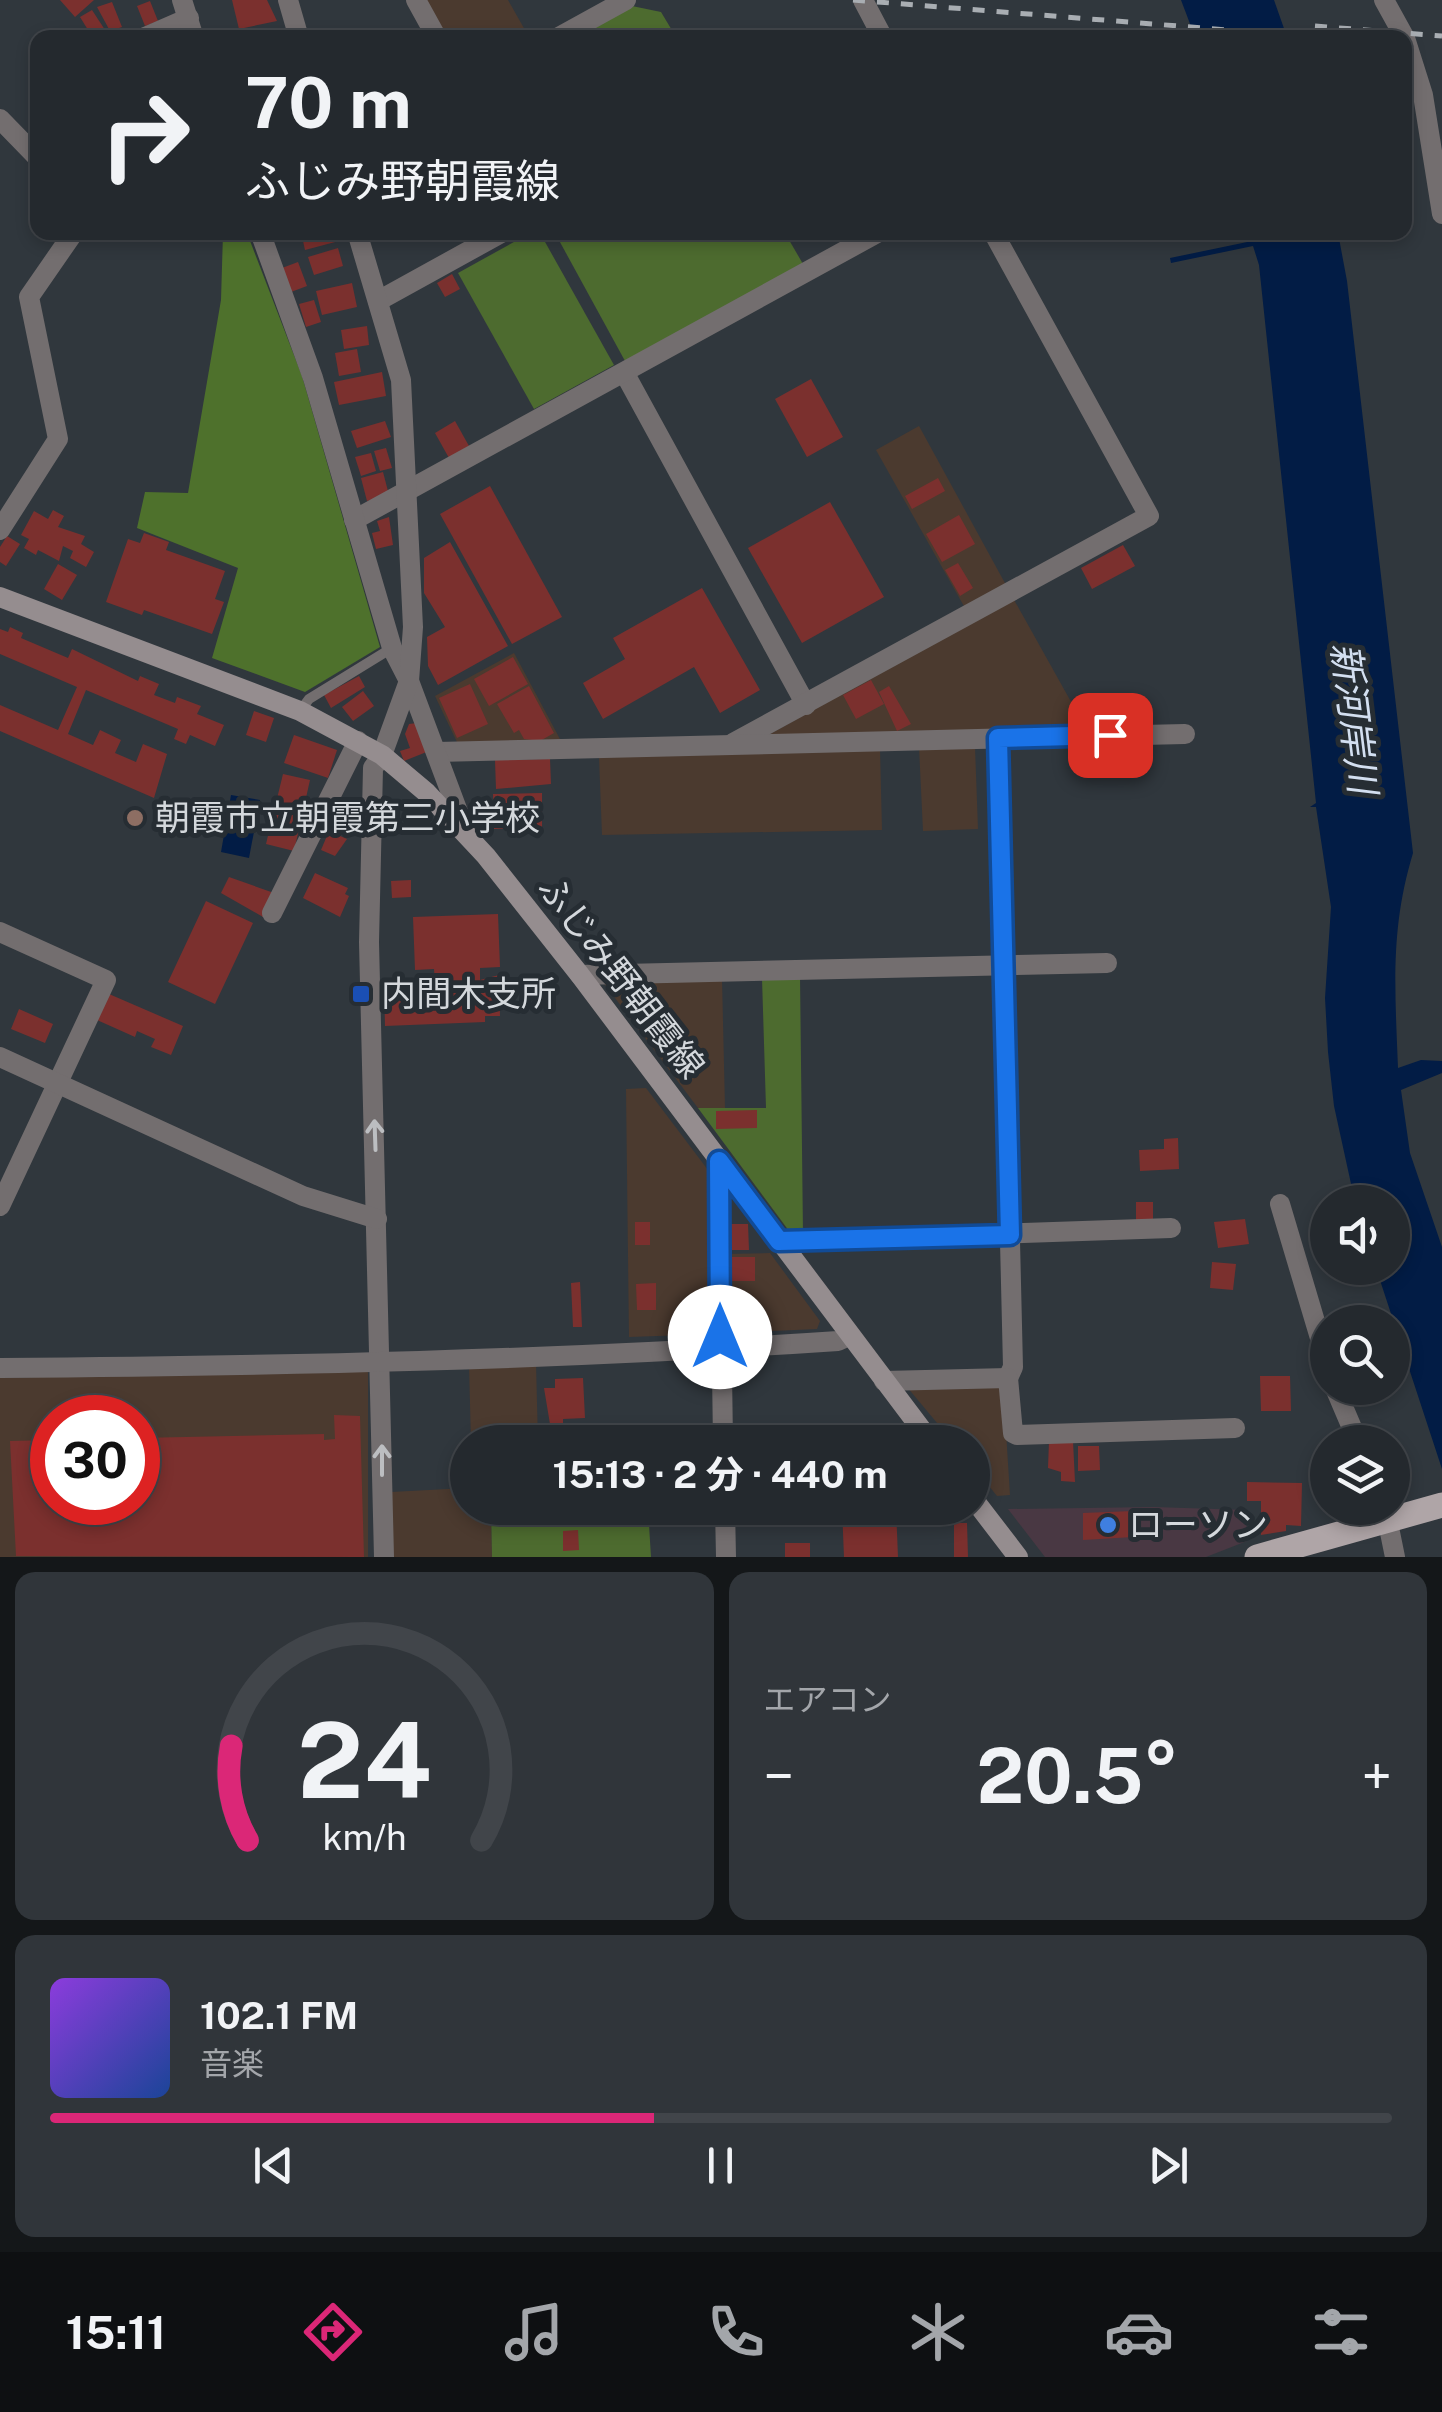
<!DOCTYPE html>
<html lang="ja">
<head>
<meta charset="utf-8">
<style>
	body { margin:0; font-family:"Public Sans","Noto Sans JP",sans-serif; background:#30353a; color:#f1f3f6; height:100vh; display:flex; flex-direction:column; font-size:38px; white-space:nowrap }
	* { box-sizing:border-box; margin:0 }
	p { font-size:32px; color:#a3a6aa }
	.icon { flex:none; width:55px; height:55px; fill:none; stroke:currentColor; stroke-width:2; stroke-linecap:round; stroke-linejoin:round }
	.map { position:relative; height:1557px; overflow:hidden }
	.drawer { display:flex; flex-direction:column; gap:15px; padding:15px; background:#141719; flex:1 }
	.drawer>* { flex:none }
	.banner { position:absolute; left:30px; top:30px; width:1382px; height:210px; border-radius:20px; box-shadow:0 5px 15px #0003,0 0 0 2px #41454a; background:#24292e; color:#f1f3f6; overflow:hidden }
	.controls { position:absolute; left:1310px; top:1185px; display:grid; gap:20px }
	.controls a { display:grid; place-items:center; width:100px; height:100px; border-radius:50%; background:#24292e; box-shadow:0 5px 15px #0003,0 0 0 2px #41454a; font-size:50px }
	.speed { position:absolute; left:30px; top:1395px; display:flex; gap:20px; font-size:50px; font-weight:700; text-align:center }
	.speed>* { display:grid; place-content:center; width:130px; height:130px; border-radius:50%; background:#24292e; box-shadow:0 5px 15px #0003,0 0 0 2px #41454a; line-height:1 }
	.speed .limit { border:15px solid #d22; background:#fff; color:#111 }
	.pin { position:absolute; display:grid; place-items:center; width:85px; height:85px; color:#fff; margin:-42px; border-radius:20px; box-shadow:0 5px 15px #0006 }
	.me { position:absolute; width:110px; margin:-55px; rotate:0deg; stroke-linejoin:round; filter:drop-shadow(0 0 8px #0008) }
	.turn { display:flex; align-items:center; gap:35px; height:210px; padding:0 50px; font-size:45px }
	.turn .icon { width:130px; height:130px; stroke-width:2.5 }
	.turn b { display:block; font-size:70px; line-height:85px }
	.big { font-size:75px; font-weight:700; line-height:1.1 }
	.drawer .widget { flex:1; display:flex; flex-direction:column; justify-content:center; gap:15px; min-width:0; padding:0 35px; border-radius:20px; background:#30353a }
	.drawer .dial { align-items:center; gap:0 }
	.dial svg { height:260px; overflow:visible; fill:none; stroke:#41454a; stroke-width:7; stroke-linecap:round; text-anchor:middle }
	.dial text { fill:#f1f3f6; stroke:none }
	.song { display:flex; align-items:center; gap:30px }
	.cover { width:120px; height:120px; border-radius:15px; background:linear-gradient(135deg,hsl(270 70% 55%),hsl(220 70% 35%)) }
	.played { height:10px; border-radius:5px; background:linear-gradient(90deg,#db2777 45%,#41454a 45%) }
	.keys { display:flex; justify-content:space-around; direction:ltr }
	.heat { display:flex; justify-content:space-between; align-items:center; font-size:55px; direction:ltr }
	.drawer .tiles { flex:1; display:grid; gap:15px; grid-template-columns:1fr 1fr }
	.widget:last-child { grid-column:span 2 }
	.trip { position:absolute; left:450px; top:1425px; width:540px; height:100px; border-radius:50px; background:#24292e; box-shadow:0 5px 15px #0003,0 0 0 2px #41454a; font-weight:700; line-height:100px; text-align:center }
	.dock { display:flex; height:160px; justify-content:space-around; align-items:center; background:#0e1012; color:#a3a6aa }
	.dock .icon { width:70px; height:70px }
	.dock .on { color:#db2777 }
	.dock b { font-size:45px; color:#f1f3f6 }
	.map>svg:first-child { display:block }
</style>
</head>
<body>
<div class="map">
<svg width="1442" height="1557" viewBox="0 0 1442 1557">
	<rect width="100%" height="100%" fill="#30373d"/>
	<path fill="#493843" d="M 1154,1507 L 1246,1510 L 1247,1541 L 1206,1557 L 1045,1557 L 1008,1509 Z"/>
	<g fill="#4b3a2f" fill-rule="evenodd">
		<path d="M 424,0 L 508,0 L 529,37 L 445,37 Z"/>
		<path d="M 919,426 L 1006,585 L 965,608 L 876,450 Z"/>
		<path d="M 1013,598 L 1084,725 L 761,739 Z"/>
		<path d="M 514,653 L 561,741 L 457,742 L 435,696 Z"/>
		<path d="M 919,747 L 975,747 L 978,829 L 923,831 Z"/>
		<path d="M 880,749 L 882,830 L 602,835 L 599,757 Z"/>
		<path d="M 722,979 L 725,1108 L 698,1108 L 603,982 Z"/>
		<path d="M 646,1088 L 711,1174 L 715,1334 L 629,1337 L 626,1089 Z"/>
		<path d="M 770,1253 L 820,1321 L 817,1329 L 727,1333 L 726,1254 Z"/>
		<path d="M 536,1364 L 538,1442 L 471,1442 L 469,1365 Z"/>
		<path d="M 368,1368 L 368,1557 L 0,1557 L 0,1378 ZM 52,1418 L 138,1418 L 138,1502 L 52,1502 Z"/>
		<path d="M 1003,1384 L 1010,1495 L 997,1496 L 973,1466 L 972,1442 L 953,1442 L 907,1387 Z"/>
		<path d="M 467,1488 L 468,1508 L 491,1508 L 492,1557 L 393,1557 L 391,1492 Z"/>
	</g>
	<g fill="#4d6b2f">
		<path d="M 632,6 L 661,12 L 676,37 L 575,38 Z"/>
		<path d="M 532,232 L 540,233 L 614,365 L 534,409 L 458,273 Z"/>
		<path d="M 555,233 L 785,233 L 803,264 L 625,361 Z"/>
		<path d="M 800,976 L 803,1234 L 792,1235 L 698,1108 L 766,1108 L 762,978 Z"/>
		<path d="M 491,1508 L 648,1508 L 651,1557 L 492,1557 Z"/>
	</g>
	<path fill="#4e712c" d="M 223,233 L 247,233 L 302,376 L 380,647 L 305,692 L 212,658 L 238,568 L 137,528 L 145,492 L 188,493 L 221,300 Z"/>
	<g fill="#021c45">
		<path d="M 1181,0 L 1274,0 L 1287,37 L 1195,37 Z"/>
		<path d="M 1251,233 L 1338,233 L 1347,281 L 1413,853 C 1390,929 1395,989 1398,1068 L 1421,1060 L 1442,1061 L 1442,1073 L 1401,1090 L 1410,1153 L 1442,1247 L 1442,1469 L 1376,1268 L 1392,1268 L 1392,1202 L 1355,1202 L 1334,1106 L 1328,1052 L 1325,998 L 1331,907 L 1316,807 L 1310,807 L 1316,803 L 1259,265 L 1253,246 L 1171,263 L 1170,258 L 1252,241 Z"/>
		<path d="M 231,795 L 260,800 L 249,858 L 221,852 Z"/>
	</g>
	<g fill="#7b302e">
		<path d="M 60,0 L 94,0 L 75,17 Z"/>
		<path d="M 232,0 L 267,0 L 277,21 L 239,29 Z"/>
		<path d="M 150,1 L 158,21 L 145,26 L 137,6 Z"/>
		<path d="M 112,2 L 122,27 L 110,31 L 97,7 Z"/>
		<path d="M 92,10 L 107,33 L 100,38 L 93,38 L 80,17 Z"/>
		<path d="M 301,232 L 337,232 L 339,241 L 305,250 Z"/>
		<path d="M 338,248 L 343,266 L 314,275 L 308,257 Z"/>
		<path d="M 298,262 L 307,286 L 291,292 L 282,268 Z"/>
		<path d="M 452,274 L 460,289 L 445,297 L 437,283 Z"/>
		<path d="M 352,283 L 357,307 L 322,315 L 316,291 Z"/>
		<path d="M 314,300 L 321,322 L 306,327 L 299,304 Z"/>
		<path d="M 367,326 L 369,345 L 344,349 L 341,330 Z"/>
		<path d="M 357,349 L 361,372 L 339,376 L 335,353 Z"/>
		<path d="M 382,372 L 386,396 L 339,405 L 334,382 Z"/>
		<path d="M 811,379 L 843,437 L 807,457 L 775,399 Z"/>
		<path d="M 385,421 L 391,437 L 357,448 L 351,431 Z"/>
		<path d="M 455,421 L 469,446 L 449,458 L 435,433 Z"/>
		<path d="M 386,448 L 392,468 L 380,471 L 374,451 Z"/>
		<path d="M 371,453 L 376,471 L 361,476 L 355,457 Z"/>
		<path d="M 383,472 L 389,495 L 367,501 L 361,478 Z"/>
		<path d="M 938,478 L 945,491 L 912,509 L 905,496 Z"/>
		<path d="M 490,486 L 562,617 L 512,644 L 440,514 Z"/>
		<path d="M 830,502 L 884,597 L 802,643 L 748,548 Z"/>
		<path d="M 53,510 L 64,516 L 58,527 L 85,536 L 81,544 L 94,552 L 86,567 L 70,558 L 73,551 L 63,546 L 59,561 L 38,550 L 36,555 L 24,548 L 29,539 L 21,535 L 34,511 L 48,519 Z"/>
		<path d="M 959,515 L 975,544 L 942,562 L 926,534 Z"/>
		<path d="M 389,517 L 393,545 L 376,549 L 372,533 L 380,531 L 377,521 Z"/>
		<path d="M 144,533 L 169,542 L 166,550 L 225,571 L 215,599 L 224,602 L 212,634 L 144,610 L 142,615 L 106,602 L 128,539 L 140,543 Z"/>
		<path d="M 7,536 L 20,544 L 6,566 L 0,562 L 0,547 Z"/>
		<path d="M 450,542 L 508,646 L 438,685 L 428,666 L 427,637 L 445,627 L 424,593 L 424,558 Z"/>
		<path d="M 1123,545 L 1135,566 L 1092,589 L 1081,568 Z"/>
		<path d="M 958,563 L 973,588 L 960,596 L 945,570 Z"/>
		<path d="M 58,564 L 77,575 L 62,600 L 44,589 Z"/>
		<path d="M 702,588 L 760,690 L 720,713 L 694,667 L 603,719 L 583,683 L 625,659 L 613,638 Z"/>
		<path d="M 10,627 L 23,633 L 21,638 L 68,658 L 72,649 L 138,681 L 140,676 L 159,684 L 154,695 L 175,703 L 177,697 L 201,706 L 197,714 L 224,725 L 215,746 L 190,735 L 186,744 L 174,739 L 178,729 L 86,690 L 68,734 L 93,745 L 100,730 L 121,740 L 115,753 L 136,762 L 143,744 L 167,754 L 154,798 L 0,731 L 0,705 L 58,730 L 77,687 L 0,654 L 0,629 L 8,632 Z"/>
		<path d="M 513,657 L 528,684 L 489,706 L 474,679 Z"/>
		<path d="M 359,676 L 365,687 L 331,708 L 324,695 Z"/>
		<path d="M 871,680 L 884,704 L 856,719 L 843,695 Z"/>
		<path d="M 470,684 L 488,724 L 457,738 L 439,698 Z"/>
		<path d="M 529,686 L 554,733 L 540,741 L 524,739 L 519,730 L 514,733 L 497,704 Z"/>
		<path d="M 889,686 L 911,724 L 897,731 L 879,692 Z"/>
		<path d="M 363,691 L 374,706 L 353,721 L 342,707 Z"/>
		<path d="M 254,711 L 274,718 L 266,742 L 246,735 Z"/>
		<path d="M 417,723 L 429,751 L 404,761 L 400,751 L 410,748 L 405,734 L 409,724 Z"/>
		<path d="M 294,735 L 337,750 L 328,778 L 284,763 Z"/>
		<path d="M 550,759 L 551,784 L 496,789 L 495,760 Z"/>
		<path d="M 283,774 L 310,780 L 294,851 L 266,844 Z"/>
		<path d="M 542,793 L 542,827 L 494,829 L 493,794 Z"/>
		<path d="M 329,831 L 347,839 L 335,856 L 321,850 Z"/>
		<path d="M 315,873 L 348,888 L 345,894 L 349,896 L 340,917 L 303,898 Z"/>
		<path d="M 229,877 L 274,893 L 263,917 L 221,893 Z"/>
		<path d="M 411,880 L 411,897 L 392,898 L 391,881 Z"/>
		<path d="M 206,901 L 253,923 L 215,1004 L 168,982 Z"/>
		<path d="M 498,914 L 500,967 L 480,968 L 480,980 L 499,975 L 500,1016 L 485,1016 L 485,1022 L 385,1026 L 384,984 L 435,982 L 434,969 L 415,970 L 413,917 Z"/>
		<path d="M 109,994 L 183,1026 L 171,1055 L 151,1047 L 155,1039 L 137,1031 L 135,1037 L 97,1020 Z"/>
		<path d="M 19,1009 L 53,1024 L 45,1043 L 11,1029 Z"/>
		<path d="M 757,1110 L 757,1128 L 716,1129 L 716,1111 Z"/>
		<path d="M 1178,1138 L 1179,1169 L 1140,1171 L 1139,1150 L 1164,1149 L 1164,1139 Z"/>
		<rect x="1136" y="1202" width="17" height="22"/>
		<path d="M 1245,1219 L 1249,1244 L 1218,1248 L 1214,1222 Z"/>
		<rect x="635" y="1222" width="15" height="23"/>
		<path d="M 727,1224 L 748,1224 L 749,1250 L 727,1250 Z"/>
		<rect x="728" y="1257" width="27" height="24"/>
		<path d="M 1212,1262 L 1236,1264 L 1233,1290 L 1210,1288 Z"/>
		<path d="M 580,1282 L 582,1327 L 573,1327 L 571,1283 Z"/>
		<path d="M 656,1283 L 656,1310 L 637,1310 L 636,1284 Z"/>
		<path d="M 1260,1376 L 1290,1376 L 1291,1411 L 1261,1411 Z"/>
		<path d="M 583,1378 L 585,1418 L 563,1419 L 563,1425 L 585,1425 L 586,1442 L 553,1442 L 544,1388 L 555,1388 L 555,1379 Z"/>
		<path d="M 334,1415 L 360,1416 L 364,1557 L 16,1556 L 10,1441 L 52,1440 L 52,1502 L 138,1502 L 138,1438 L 324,1434 L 324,1440 L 335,1439 Z"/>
		<path d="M 1049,1441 L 1073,1441 L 1075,1482 L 1061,1481 L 1061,1472 L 1048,1468 Z"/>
		<path d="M 1078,1446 L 1099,1446 L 1100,1470 L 1078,1471 Z"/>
		<path d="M 1247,1482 L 1302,1483 L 1301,1526 L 1286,1525 L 1286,1531 L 1261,1535 L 1261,1501 L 1247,1501 Z"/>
		<path d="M 842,1508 L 896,1508 L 898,1557 L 844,1557 Z"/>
		<path d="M 1133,1511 L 1133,1537 L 1083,1540 L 1083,1513 Z"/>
		<path d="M 954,1523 L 967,1523 L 968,1557 L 954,1557 Z"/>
		<path d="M 578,1530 L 579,1550 L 563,1551 L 563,1531 Z"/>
		<rect x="785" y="1543" width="25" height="14"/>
	</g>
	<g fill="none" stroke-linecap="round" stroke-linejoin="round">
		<path stroke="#736e6f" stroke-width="10" d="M 300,711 L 309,699 L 392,648"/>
		<g stroke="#736e6f" stroke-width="20">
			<path d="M 416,0 L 437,38"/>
			<path d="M 863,0 L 883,38"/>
			<path d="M 1384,0 L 1405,38"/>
			<path d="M 143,38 L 189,18"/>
			<path d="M 557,38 L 626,0"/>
			<path d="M 1405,38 L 1423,95 L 1442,214"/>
			<path d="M 0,119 L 38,158"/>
			<path d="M 378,301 L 503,232"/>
			<path d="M 625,374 L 806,705"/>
			<path d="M 354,520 L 879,232"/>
			<path d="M 0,530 L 58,439 L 29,297 L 74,232"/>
			<path d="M 998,738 L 1013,1367 L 1008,1378"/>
			<path d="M 733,743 L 1149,516 L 993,232"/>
			<path d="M 437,752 L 1185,734"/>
			<path d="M 382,755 L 373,768 L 369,942 L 384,1557"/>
			<path d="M 272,913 L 358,741"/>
			<path d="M 0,932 L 106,980 L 0,1206"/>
			<path d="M 580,975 L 1107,963"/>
			<path d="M 0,1057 L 303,1196 L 377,1219"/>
			<path d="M 719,1161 L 723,1442"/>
			<path d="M 1280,1204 L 1328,1365"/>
			<path d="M 779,1241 L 1171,1228"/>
			<path d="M 0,1368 C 279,1366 559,1360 838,1341 L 849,1336"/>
			<path d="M 884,1381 L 1008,1378 L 1013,1433 L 1017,1435 L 1235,1428"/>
			<path d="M 1335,1388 L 1358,1442"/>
			<path d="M 725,1508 L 726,1557"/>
			<path d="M 1385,1508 L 1395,1557"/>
		</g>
		<g stroke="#736e6f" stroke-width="20">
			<path d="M 182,0 L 194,38"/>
			<path d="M 288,0 L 299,38"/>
			<path d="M 260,232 L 313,378 L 392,648 L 409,681 L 466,833"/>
			<path d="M 357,232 L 401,380 L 413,627 L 409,681 L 382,755"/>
		</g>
		<g stroke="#958d8f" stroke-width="20">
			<path d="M 0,597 L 300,711 L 382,755 L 427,793 L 486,856 L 580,975 L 931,1442"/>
			<path d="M 972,1497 L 1018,1557"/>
		</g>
		<path stroke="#afa5a7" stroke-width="25" d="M 1257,1557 L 1442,1505"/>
		<g stroke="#a9aeb3" stroke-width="5" stroke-dasharray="12 12" stroke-linecap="butt">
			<path d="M 853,0 L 1328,38"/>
			<path d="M 1315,26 L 1442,36"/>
		</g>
	</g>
	<defs><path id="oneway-shaft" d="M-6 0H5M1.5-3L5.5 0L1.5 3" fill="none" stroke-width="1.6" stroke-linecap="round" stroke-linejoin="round" transform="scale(2.5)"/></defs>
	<g stroke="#bcbec1">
		<use href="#oneway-shaft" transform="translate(375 1135) rotate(-92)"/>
		<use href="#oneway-shaft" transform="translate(382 1460) rotate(-90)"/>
	</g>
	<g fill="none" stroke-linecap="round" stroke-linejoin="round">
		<g stroke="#114b97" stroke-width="25">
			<path id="route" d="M 720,1337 L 719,1161 L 779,1241 L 1010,1235 L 998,738 L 1110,735"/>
		</g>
		<use href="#route" stroke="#1a73e8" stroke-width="18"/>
	</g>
	<circle fill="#8d6e63" stroke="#262d33" stroke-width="4" cx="135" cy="818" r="10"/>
	<rect fill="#1a4fb4" stroke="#262d33" stroke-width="4" x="351" y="984" width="20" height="20" rx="5"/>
	<circle fill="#3f7fe0" stroke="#262d33" stroke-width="4" cx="1108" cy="1525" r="10"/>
	<g text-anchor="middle" stroke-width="10" stroke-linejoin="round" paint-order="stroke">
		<g font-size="35" fill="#d4d8dc" stroke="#262d33" text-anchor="start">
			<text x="155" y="830">朝霞市立朝霞第三小学校</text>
			<text x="381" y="1006">内間木支所</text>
			<text x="1128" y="1537">ローソン</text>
		</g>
		<g font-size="35" fill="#d4d8dc" stroke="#262d33">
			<text transform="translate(621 977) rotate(52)" y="12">ふじみ野朝霞線</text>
		</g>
		<g font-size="38" font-style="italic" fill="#d3dff0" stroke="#262d33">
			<text transform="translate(1354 718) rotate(83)" y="13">新河岸川</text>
		</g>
	</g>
</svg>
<div class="controls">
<a><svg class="icon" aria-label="sound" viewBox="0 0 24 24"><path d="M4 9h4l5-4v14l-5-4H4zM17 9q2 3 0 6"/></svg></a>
<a><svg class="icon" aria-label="search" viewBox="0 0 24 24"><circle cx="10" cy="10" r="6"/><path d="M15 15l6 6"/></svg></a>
<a><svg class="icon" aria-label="layers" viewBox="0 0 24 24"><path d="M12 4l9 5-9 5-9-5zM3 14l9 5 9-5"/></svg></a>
</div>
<div class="speed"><div class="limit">30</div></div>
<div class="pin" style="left:1110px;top:735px;background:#d93025"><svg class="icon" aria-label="arrive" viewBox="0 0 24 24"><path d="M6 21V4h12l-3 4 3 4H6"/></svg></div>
<svg class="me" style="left:720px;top:1337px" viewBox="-20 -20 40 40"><circle r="19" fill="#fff"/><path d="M0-13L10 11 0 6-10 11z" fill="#1a73e8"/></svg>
<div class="trip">15:13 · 2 分 · 440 m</div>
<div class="banner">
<div class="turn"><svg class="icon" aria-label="right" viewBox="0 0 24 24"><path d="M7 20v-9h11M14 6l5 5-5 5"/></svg><div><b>70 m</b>ふじみ野朝霞線</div></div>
</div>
</div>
<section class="drawer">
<div class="tiles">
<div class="widget dial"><svg viewBox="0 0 100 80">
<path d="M14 69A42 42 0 1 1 86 69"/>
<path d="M14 69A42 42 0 0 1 9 40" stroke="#db2777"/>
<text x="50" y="56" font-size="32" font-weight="700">24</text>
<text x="50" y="72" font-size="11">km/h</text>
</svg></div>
<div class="widget"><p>エアコン</p>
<div class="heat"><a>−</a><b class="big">20.5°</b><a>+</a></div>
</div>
<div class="widget">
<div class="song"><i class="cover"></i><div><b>102.1 FM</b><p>音楽</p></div></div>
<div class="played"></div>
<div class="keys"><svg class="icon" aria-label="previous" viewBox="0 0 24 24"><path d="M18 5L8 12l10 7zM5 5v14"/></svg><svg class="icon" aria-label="pause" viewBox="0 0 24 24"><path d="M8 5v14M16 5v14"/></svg><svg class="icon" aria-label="next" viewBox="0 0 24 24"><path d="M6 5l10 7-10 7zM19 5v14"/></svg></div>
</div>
</div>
</section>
<nav class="dock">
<b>15:11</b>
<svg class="icon on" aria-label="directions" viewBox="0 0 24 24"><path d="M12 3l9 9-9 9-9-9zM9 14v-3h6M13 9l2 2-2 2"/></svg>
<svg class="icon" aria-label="music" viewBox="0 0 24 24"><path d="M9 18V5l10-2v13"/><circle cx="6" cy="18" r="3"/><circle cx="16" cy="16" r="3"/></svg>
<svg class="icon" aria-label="phone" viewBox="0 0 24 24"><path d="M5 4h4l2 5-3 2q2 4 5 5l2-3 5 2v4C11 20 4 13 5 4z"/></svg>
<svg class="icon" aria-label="climate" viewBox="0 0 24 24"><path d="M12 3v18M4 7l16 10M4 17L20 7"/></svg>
<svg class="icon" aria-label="car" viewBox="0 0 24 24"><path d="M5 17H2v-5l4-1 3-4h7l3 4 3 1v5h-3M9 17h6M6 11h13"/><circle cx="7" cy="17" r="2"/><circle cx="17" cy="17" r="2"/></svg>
<svg class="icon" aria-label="filters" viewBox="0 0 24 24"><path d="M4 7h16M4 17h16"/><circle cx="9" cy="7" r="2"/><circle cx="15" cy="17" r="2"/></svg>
</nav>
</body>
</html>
